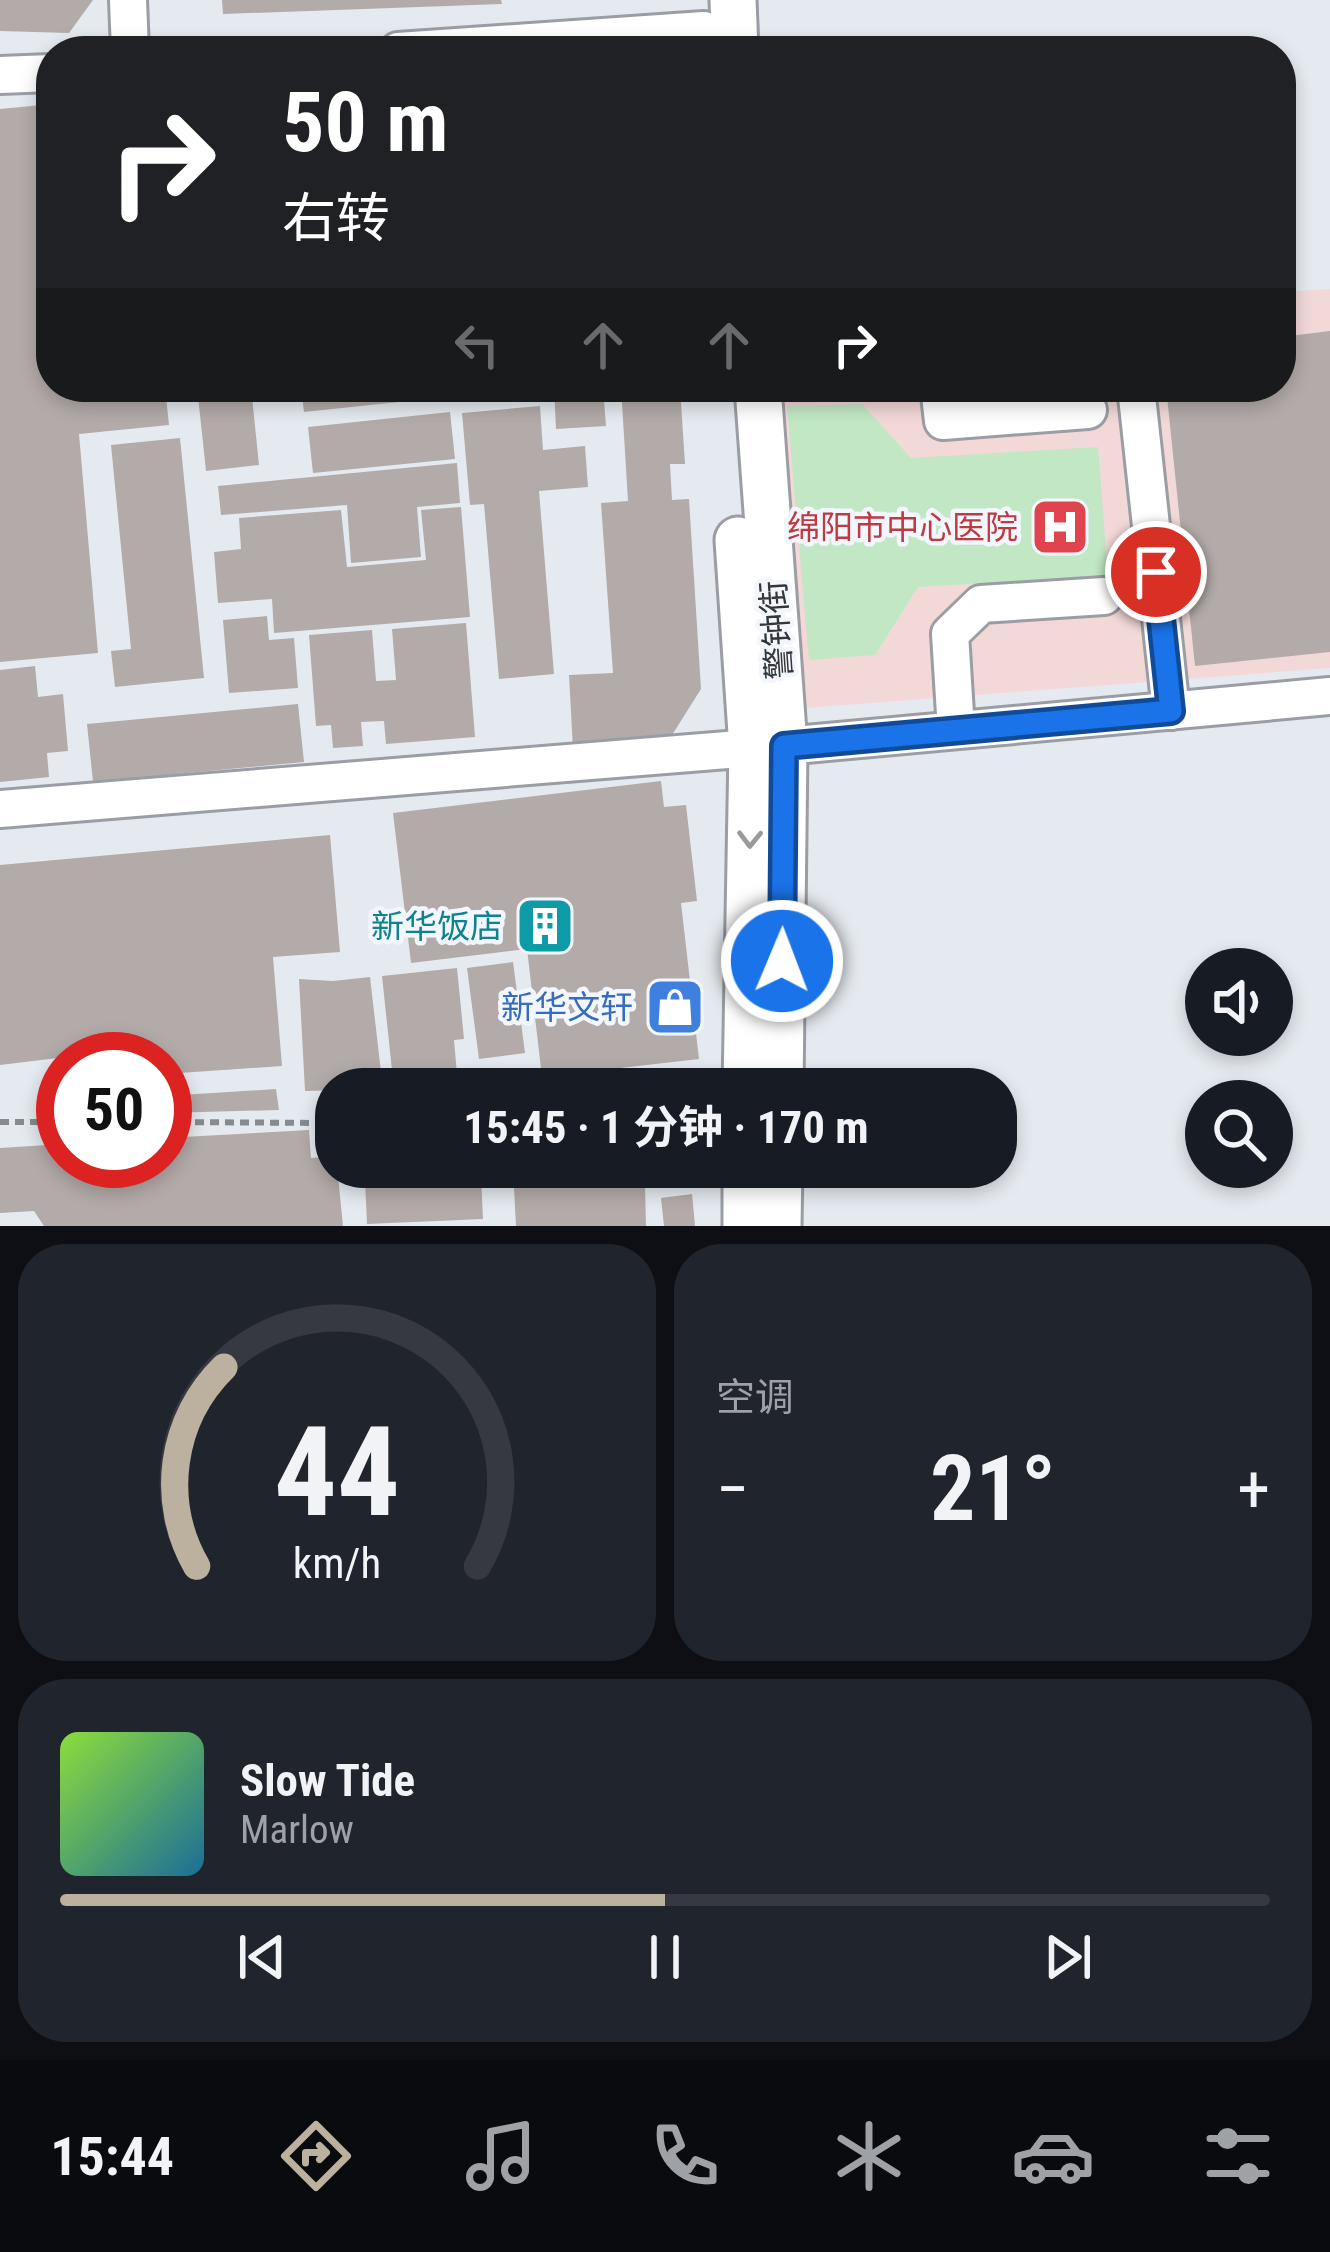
<!DOCTYPE html>
<html lang="zh">
<head>
<meta charset="utf-8">
<style>
	body { margin:0; font-family:"Roboto Condensed","Noto Sans SC",sans-serif; background:#20242c; color:#f1f3f6; height:100vh; display:flex; flex-direction:column; font-size:45px; white-space:nowrap }
	* { box-sizing:border-box; margin:0 }
	p { font-size:39px; color:#9ea1a6 }
	.icon { flex:none; width:66px; height:66px; fill:none; stroke:currentColor; stroke-width:2; stroke-linecap:round; stroke-linejoin:round }
	.map { position:relative; height:1226px; overflow:hidden }
	.drawer { display:flex; flex-direction:column; gap:18px; padding:18px; background:#0d0f14; flex:1 }
	.drawer>* { flex:none }
	.banner { position:absolute; left:36px; top:36px; width:1260px; height:366px; border-radius:48px; box-shadow:0 6px 18px #0003; background:#202124; color:#fff; overflow:hidden }
	.tools { position:absolute; left:1185px; top:948px; display:grid; gap:24px }
	.tools a { display:grid; place-items:center; width:108px; height:108px; border-radius:50%; background:#171b24; box-shadow:0 6px 18px #0003; font-size:60px }
	.speed { position:absolute; left:36px; top:1032px; display:flex; gap:24px; font-size:60px; font-weight:700; text-align:center }
	.speed>* { display:grid; place-content:center; width:156px; height:156px; border-radius:50%; background:#171b24; box-shadow:0 6px 18px #0003; line-height:1 }
	.speed .limit { border:18px solid #d22; background:#fff; color:#111 }
	.pin { position:absolute; display:grid; place-items:center; width:102px; height:102px; color:#fff; margin:-51px; border:6px solid #fff; border-radius:50%; box-shadow:0 3px 12px #0007 }
	.me { position:absolute; width:132px; margin:-66px; rotate:1deg; stroke-linejoin:round; filter:drop-shadow(0 0 9px #0008) }
	.turn { display:flex; align-items:center; gap:42px; height:252px; padding:0 48px; font-size:54px }
	.turn .icon { width:156px; height:156px; stroke-width:2.5 }
	.turn b { display:block; font-size:84px; line-height:102px }
	.lanes { display:flex; align-items:center; height:114px; padding:0 48px; background:#0003; justify-content:center; gap:60px; direction:ltr }
	.lanes .off { opacity:.35 }
	.big { font-size:90px; font-weight:700; line-height:1.1 }
	.drawer .tile { flex:1; display:flex; flex-direction:column; justify-content:center; gap:18px; min-width:0; padding:0 42px; border-radius:48px; background:#20242c }
	.drawer .dial { align-items:center; gap:0 }
	.dial svg { height:312px; overflow:visible; fill:none; stroke:#363941; stroke-width:7; stroke-linecap:round; text-anchor:middle }
	.dial text { fill:#f1f3f6; stroke:none }
	.song { display:flex; align-items:center; gap:36px }
	.cover { width:144px; height:144px; border-radius:18px; background:linear-gradient(135deg,hsl(90 70% 55%),hsl(200 70% 35%)) }
	.played { height:12px; border-radius:6px; background:linear-gradient(90deg,#bcb09e 50%,#363941 50%) }
	.keys { display:flex; justify-content:space-around; direction:ltr }
	.heat { display:flex; justify-content:space-between; align-items:center; font-size:66px; direction:ltr }
	.drawer .tiles { flex:1; display:grid; gap:18px; grid-template-columns:1fr 1fr }
	.tile:last-child { grid-column:span 2 }
	.trip { position:absolute; left:315px; top:1068px; width:702px; height:120px; border-radius:48px; background:#171b24; box-shadow:0 6px 18px #0003; font-weight:700; line-height:120px; text-align:center }
	.dock { display:flex; height:192px; justify-content:space-around; align-items:center; background:#090b0e; color:#9ea1a6 }
	.dock .icon { width:84px; height:84px }
	.dock .current { color:#bcb09e }
	.dock b { font-size:54px; color:#f1f3f6 }
	.map>svg:first-child { display:block }
</style>
</head>
<body>
<div class="map">
<svg width="1330" height="1226" viewBox="0 0 1330 1226">
	<rect width="100%" height="100%" fill="#e5eaf0"/>
	<path fill="#f3d8d8" d="M 1330,289 L 1330,668 L 806,708 L 777,387 L 1281,387 L 1281,292 Z"/>
	<path fill="#c2e7c4" d="M 862,404 L 911,458 L 1098,447 L 1108,576 L 918,587 L 875,655 L 809,660 L 787,406 Z"/>
	<g fill="#b3aba9">
		<path d="M 0,0 L 93,0 L 69,33 L 0,31 Z"/>
		<path d="M 222,0 L 501,0 L 502,4 L 223,14 Z"/>
		<path d="M 51,104 L 51,387 L 165,387 L 169,425 L 79,434 L 98,653 L 0,662 L 0,109 Z"/>
		<path d="M 1330,331 L 1330,652 L 1195,666 L 1166,387 L 1281,387 L 1281,337 Z"/>
		<path d="M 197,387 L 251,387 L 259,465 L 206,471 Z"/>
		<path d="M 301,387 L 512,387 L 512,390 L 304,412 Z"/>
		<path d="M 554,387 L 603,387 L 606,426 L 556,429 Z"/>
		<path d="M 621,387 L 680,387 L 685,464 L 670,464 L 672,500 L 689,499 L 701,689 L 667,743 L 573,749 L 569,675 L 613,673 L 601,503 L 628,501 Z"/>
		<path d="M 540,406 L 543,450 L 585,446 L 588,487 L 539,491 L 554,674 L 499,679 L 484,504 L 470,505 L 462,413 Z"/>
		<path d="M 450,412 L 455,459 L 313,473 L 308,427 Z"/>
		<path d="M 180,438 L 204,678 L 115,687 L 111,651 L 131,649 L 111,445 Z"/>
		<path d="M 457,463 L 460,503 L 417,507 L 421,557 L 351,563 L 347,505 L 221,515 L 218,486 Z"/>
		<path d="M 461,507 L 470,617 L 274,633 L 272,599 L 218,603 L 214,552 L 241,549 L 239,518 L 341,510 L 347,567 L 426,560 L 421,510 Z"/>
		<path d="M 267,616 L 269,640 L 294,638 L 298,688 L 229,693 L 223,620 Z"/>
		<path d="M 466,623 L 475,737 L 386,744 L 384,721 L 361,722 L 363,746 L 333,748 L 331,725 L 316,726 L 309,635 L 372,630 L 376,681 L 396,680 L 392,629 Z"/>
		<path d="M 35,666 L 38,697 L 63,694 L 68,751 L 47,753 L 49,777 L 0,782 L 0,670 Z"/>
		<path d="M 298,704 L 304,762 L 93,782 L 87,724 Z"/>
		<path d="M 661,781 L 664,807 L 686,805 L 697,901 L 681,903 L 699,1059 L 542,1077 L 527,949 L 411,963 L 393,813 Z"/>
		<path d="M 330,835 L 340,952 L 273,957 L 282,1066 L 165,1074 L 165,1059 L 91,1059 L 91,1054 L 0,1065 L 0,865 Z"/>
		<path d="M 513,962 L 525,1053 L 479,1059 L 467,968 Z"/>
		<path d="M 457,968 L 464,1039 L 454,1040 L 458,1086 L 394,1089 L 382,976 Z"/>
		<path d="M 370,977 L 383,1089 L 305,1091 L 299,979 L 333,981 Z"/>
		<path d="M 276,1089 L 279,1110 L 165,1113 L 165,1096 Z"/>
		<path d="M 309,1130 L 311,1158 L 336,1156 L 343,1226 L 44,1226 L 34,1211 L 0,1213 L 0,1148 L 63,1144 L 63,1161 L 165,1161 L 165,1138 Z"/>
		<path d="M 620,1173 L 621,1188 L 645,1186 L 646,1226 L 516,1226 L 514,1188 L 535,1187 L 534,1177 Z"/>
		<path d="M 481,1176 L 483,1219 L 367,1224 L 365,1181 Z"/>
		<path d="M 692,1194 L 695,1226 L 664,1226 L 661,1198 Z"/>
	</g>
	<g fill="none" stroke-linecap="round" stroke-linejoin="round">
		<g stroke="#9a9da3" stroke-width="42">
			<g id="minor">
				<path d="M 128,0 L 130,51"/>
				<path d="M 398,51 L 704,30"/>
				<path d="M 0,75 L 51,73"/>
				<path d="M 939,387 L 943,421 L 1088,410"/>
				<path d="M 1136,387 L 1171,711"/>
				<path d="M 956,730 L 950,634 L 981,604 L 1104,596"/>
				<path d="M 784,746 L 1330,696"/>
				<path d="M 0,809 L 752,748"/>
			</g>
		</g>
		<g stroke="#9a9da3" stroke-width="51">
			<g id="major">
				<path d="M 733,0 L 735,51"/>
				<path d="M 758,387 L 784,746 L 780,1089"/>
				<path d="M 738,540 L 752,748 L 746,1089"/>
				<path d="M 746,1167 L 746,1226"/>
				<path d="M 778,1226 L 779,1167"/>
			</g>
		</g>
		<g stroke="#878a8e" stroke-width="6" stroke-dasharray="9 6" stroke-linecap="butt">
			<path d="M 0,1122 L 63,1122"/>
			<path d="M 165,1122 L 326,1123 L 329,1148 L 336,1148"/>
		</g>
		<use href="#minor" stroke="#fff" stroke-width="36"/>
		<use href="#major" stroke="#fff" stroke-width="45"/>
	</g>
	<defs><path id="oneway-chevron" d="M-2-3.5L2.5 0L-2 3.5" fill="none" stroke-width="1.6" stroke-linecap="round" stroke-linejoin="round" transform="scale(3)"/></defs>
	<use stroke="#9a9a9c" href="#oneway-chevron" transform="translate(750 839) rotate(91)"/>
	<g fill="none" stroke-linecap="round" stroke-linejoin="round">
		<g stroke="#114b97" stroke-width="30">
			<path id="route" d="M 782,961 L 784,746 L 1171,711 L 1156,572"/>
		</g>
		<use href="#route" stroke="#1a73e8" stroke-width="21"/>
	</g>
	<defs>
		<g id="hospital-square" transform="scale(3)"><rect x="-9" y="-9" width="18" height="18" rx="4" fill="#e0444e" stroke="#f3f7fd"/><path d="M-5-5h3v3.5h4V-5h3V5h-3V1.5h-4V5h-3Z" fill="#fff"/></g>
		<g id="building-square" transform="scale(3)"><rect x="-9" y="-9" width="18" height="18" rx="4" fill="#0f9aa8" stroke="#f3f7fd"/><path d="M-4-6H4V6H1V3H-1V6H-4ZM-2.5-4.3h1.7v1.8h-1.7ZM.8-4.3h1.7v1.8H.8ZM-2.5-1h1.7V.8h-1.7ZM.8-1h1.7V.8H.8Z" fill="#fff"/></g>
		<g id="shop-square" transform="scale(3)"><rect x="-9" y="-9" width="18" height="18" rx="4" fill="#3f7fe0" stroke="#f3f7fd"/><path d="M-5-2.5h2.3a2.7 3.5 0 0 1 5.4 0H5L5.5 6h-11ZM-1.5-2.5h3a1.5 2.3 0 0 0-3 0Z" fill="#fff"/></g>
	</defs>
	<g fill-rule="evenodd">
		<use href="#hospital-square" x="1060" y="527"/>
		<use href="#building-square" x="545" y="926"/>
		<use href="#shop-square" x="675" y="1007"/>
	</g>
	<g text-anchor="middle" stroke-width="9" stroke-linejoin="round" paint-order="stroke">
		<g font-size="33" fill="#be3a42" stroke="#f3f7fd" text-anchor="end">
			<text x="1018" y="539">绵阳市中心医院</text>
		</g>
		<g font-size="33" fill="#343638" stroke="#f3f7fd">
			<text transform="translate(776 630) rotate(-94)" y="12">警钟街</text>
		</g>
		<g font-size="33" fill="#0d838f" stroke="#f3f7fd" text-anchor="end">
			<text x="503" y="938">新华饭店</text>
		</g>
		<g font-size="33" fill="#366cbe" stroke="#f3f7fd" text-anchor="end">
			<text x="633" y="1019">新华文轩</text>
		</g>
	</g>
</svg>
<div class="tools">
<a><svg class="icon" aria-label="sound" viewBox="0 0 24 24"><path d="M4 9h4l5-4v14l-5-4H4zM17 9q2 3 0 6"/></svg></a>
<a><svg class="icon" aria-label="search" viewBox="0 0 24 24"><circle cx="10" cy="10" r="6"/><path d="M15 15l6 6"/></svg></a>
</div>
<div class="speed"><div class="limit">50</div></div>
<div class="pin" style="left:1156px;top:572px;background:#d93025"><svg class="icon" aria-label="arrive" viewBox="0 0 24 24"><path d="M6 21V4h12l-3 4 3 4H6"/></svg></div>
<svg class="me" style="left:782px;top:961px" viewBox="-20 -20 40 40"><circle r="17" fill="#1a73e8" stroke="#fff" stroke-width="3"/><path d="M0-11L8 9 0 5-8 9z" fill="#fff"/></svg>
<div class="trip">15:45 · 1 分钟 · 170 m</div>
<div class="banner">
<div class="turn"><svg class="icon" aria-label="right" viewBox="0 0 24 24"><path d="M7 20v-9h11M14 6l5 5-5 5"/></svg><div><b>50 m</b>右转</div></div>
<div class="lanes"><svg class="icon off" aria-label="left" viewBox="0 0 24 24"><path d="M17 20v-9H6M10 6l-5 5 5 5"/></svg><svg class="icon off" aria-label="ahead" viewBox="0 0 24 24"><path d="M12 20V5M6 11l6-6 6 6"/></svg><svg class="icon off" aria-label="ahead" viewBox="0 0 24 24"><path d="M12 20V5M6 11l6-6 6 6"/></svg><svg class="icon" aria-label="right" viewBox="0 0 24 24"><path d="M7 20v-9h11M14 6l5 5-5 5"/></svg></div>
</div>
</div>
<section class="drawer">
<div class="tiles">
<div class="tile dial"><svg viewBox="0 0 100 80">
<path d="M14 69A42 42 0 1 1 86 69"/>
<path d="M14 69A42 42 0 0 1 21 18" stroke="#bcb09e"/>
<text x="50" y="56" font-size="32" font-weight="700">44</text>
<text x="50" y="72" font-size="11">km/h</text>
</svg></div>
<div class="tile"><p>空调</p>
<div class="heat"><a>−</a><b class="big">21°</b><a>+</a></div>
</div>
<div class="tile">
<div class="song"><i class="cover"></i><div><b>Slow Tide</b><p>Marlow</p></div></div>
<div class="played"></div>
<div class="keys"><svg class="icon" aria-label="previous" viewBox="0 0 24 24"><path d="M18 5L8 12l10 7zM5 5v14"/></svg><svg class="icon" aria-label="pause" viewBox="0 0 24 24"><path d="M8 5v14M16 5v14"/></svg><svg class="icon" aria-label="next" viewBox="0 0 24 24"><path d="M6 5l10 7-10 7zM19 5v14"/></svg></div>
</div>
</div>
</section>
<nav class="dock">
<b>15:44</b>
<svg class="icon current" aria-label="directions" viewBox="0 0 24 24"><path d="M12 3l9 9-9 9-9-9zM9 14v-3h6M13 9l2 2-2 2"/></svg>
<svg class="icon" aria-label="music" viewBox="0 0 24 24"><path d="M9 18V5l10-2v13"/><circle cx="6" cy="18" r="3"/><circle cx="16" cy="16" r="3"/></svg>
<svg class="icon" aria-label="phone" viewBox="0 0 24 24"><path d="M5 4h4l2 5-3 2q2 4 5 5l2-3 5 2v4C11 20 4 13 5 4z"/></svg>
<svg class="icon" aria-label="climate" viewBox="0 0 24 24"><path d="M12 3v18M4 7l16 10M4 17L20 7"/></svg>
<svg class="icon" aria-label="car" viewBox="0 0 24 24"><path d="M5 17H2v-5l4-1 3-4h7l3 4 3 1v5h-3M9 17h6M6 11h13"/><circle cx="7" cy="17" r="2"/><circle cx="17" cy="17" r="2"/></svg>
<svg class="icon" aria-label="filters" viewBox="0 0 24 24"><path d="M4 7h16M4 17h16"/><circle cx="9" cy="7" r="2"/><circle cx="15" cy="17" r="2"/></svg>
</nav>
</body>
</html>
